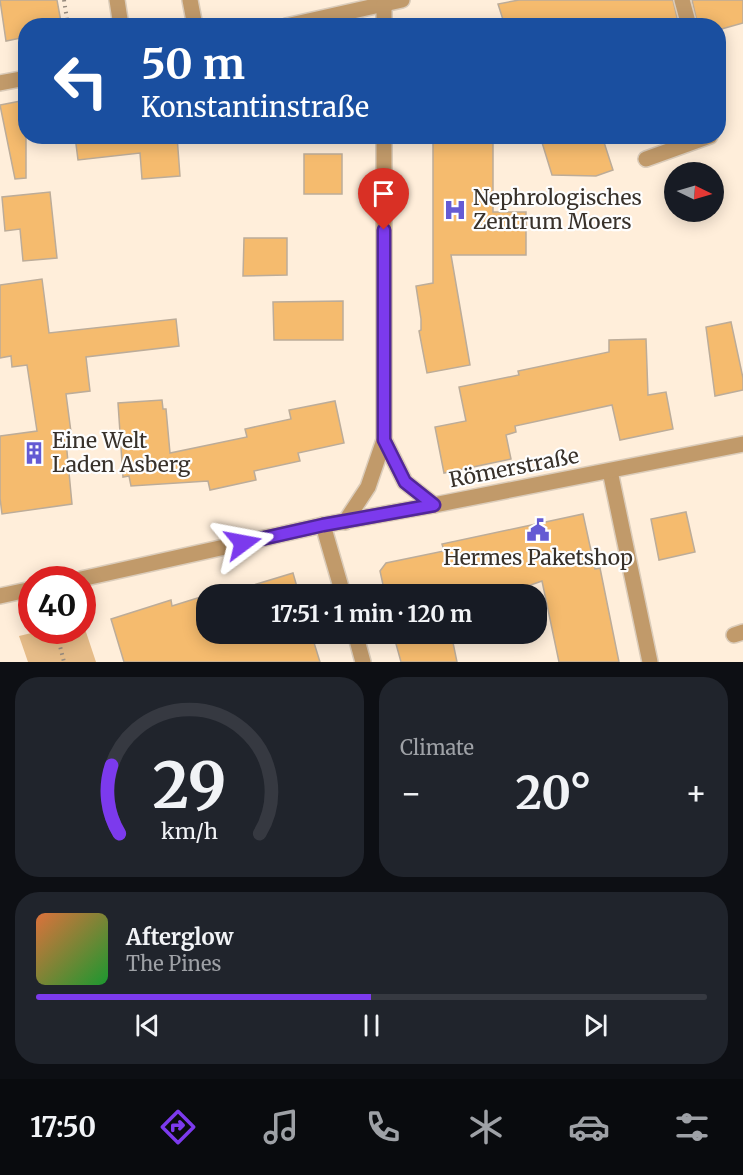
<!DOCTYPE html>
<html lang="en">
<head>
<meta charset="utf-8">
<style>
	body { margin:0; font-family:Merriweather,serif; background:#20242c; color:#f1f3f6; height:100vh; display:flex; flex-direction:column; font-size:22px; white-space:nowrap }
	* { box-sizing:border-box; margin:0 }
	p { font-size:20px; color:#9ea1a6 }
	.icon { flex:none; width:33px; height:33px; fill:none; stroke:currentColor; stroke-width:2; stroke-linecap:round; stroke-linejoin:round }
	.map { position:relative; height:662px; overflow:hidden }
	.panel { display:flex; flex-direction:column; gap:15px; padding:15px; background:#0d0f14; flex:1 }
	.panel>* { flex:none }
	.banner { position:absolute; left:18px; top:18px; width:708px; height:126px; border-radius:24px; box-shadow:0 3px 15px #0003; background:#1a4fa0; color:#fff; overflow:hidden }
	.needle { width:39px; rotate:95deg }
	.tools { position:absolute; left:664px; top:162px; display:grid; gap:12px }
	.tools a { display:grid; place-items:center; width:60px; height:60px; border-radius:50%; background:#171b24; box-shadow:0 3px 15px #0003; font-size:30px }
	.speed { position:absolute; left:18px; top:566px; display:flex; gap:12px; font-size:30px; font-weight:700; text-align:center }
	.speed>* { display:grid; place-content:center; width:78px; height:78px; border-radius:50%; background:#171b24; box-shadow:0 3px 15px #0003; line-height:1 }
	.speed .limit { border:9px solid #d22; background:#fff; color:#111 }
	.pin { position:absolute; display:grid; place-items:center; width:51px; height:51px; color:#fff; margin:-62px -26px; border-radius:50% 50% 50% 0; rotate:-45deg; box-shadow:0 0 6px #0007 }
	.pin .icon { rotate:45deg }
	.me { position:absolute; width:66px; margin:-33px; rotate:77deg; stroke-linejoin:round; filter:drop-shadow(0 0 4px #0008) }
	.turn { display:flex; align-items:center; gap:21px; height:126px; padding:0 24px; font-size:27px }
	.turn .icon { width:78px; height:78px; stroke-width:2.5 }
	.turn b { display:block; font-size:42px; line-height:51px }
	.big { font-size:45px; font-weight:700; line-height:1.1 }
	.panel .tile { flex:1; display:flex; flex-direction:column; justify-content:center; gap:9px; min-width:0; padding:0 21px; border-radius:24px; background:#20242c }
	.panel .dial { align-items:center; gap:0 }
	.dial svg { height:156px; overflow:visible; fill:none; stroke:#363941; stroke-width:7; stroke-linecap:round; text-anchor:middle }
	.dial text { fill:#f1f3f6; stroke:none }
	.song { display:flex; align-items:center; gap:18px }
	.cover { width:72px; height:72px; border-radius:9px; background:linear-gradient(135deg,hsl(20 70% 55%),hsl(130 70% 35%)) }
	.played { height:6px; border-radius:3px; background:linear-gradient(90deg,#7c3aed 50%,#363941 50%) }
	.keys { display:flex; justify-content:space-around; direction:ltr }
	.heat { display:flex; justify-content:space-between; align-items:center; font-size:33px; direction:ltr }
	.panel .tiles { flex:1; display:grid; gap:15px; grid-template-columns:1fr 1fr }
	.tile:last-child { grid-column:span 2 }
	.trip { position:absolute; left:196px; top:584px; width:351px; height:60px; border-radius:24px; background:#171b24; box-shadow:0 3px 15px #0003; font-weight:700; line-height:60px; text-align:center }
	.menu { display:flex; height:96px; justify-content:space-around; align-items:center; background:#090b0e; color:#9ea1a6 }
	.menu .icon { width:42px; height:42px }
	.menu .selected { color:#7c3aed }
	.menu b { font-size:27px; color:#f1f3f6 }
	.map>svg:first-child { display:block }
</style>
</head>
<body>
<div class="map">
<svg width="743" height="662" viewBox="0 0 743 662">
	<rect width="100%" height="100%" fill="#ffeeda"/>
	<path fill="#e6bc88" d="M 83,623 L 96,662 L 28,662 L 19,636 L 44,630 L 82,630 Z"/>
	<g fill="#f5bb6e" stroke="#bcac99" stroke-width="1.5">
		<path d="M 0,0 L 57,0 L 61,22 L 46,26 L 26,26 L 26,37 L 6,41 Z"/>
		<path d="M 519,0 L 673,0 L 679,26 L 505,26 L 498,4 Z"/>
		<path d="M 692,0 L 743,0 L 743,23 L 718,30 L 718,26 L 698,26 Z"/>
		<path d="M 26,100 L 26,178 L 15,179 L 0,105 Z"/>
		<path d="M 75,136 L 177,136 L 180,176 L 142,179 L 140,153 L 78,160 Z"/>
		<path d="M 433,136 L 493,136 L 493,212 L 526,212 L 526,255 L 451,255 L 470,365 L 427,373 L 419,331 L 421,330 L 421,319 L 416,286 L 433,283 Z"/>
		<path d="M 540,136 L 602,136 L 613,170 L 596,176 L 552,175 Z"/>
		<rect x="304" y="154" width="38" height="40"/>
		<path d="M 50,192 L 57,258 L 23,261 L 20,229 L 5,231 L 2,197 Z"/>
		<path d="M 244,238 L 287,238 L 287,275 L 243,276 Z"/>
		<path d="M 42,279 L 49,333 L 176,319 L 179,346 L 86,357 L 90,391 L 66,394 L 72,440 L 66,441 L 72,504 L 2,514 L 0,498 L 0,436 L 37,431 L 27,365 L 12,367 L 11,356 L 0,358 L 0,285 Z"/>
		<path d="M 343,301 L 343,340 L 274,340 L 273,302 Z"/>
		<path d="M 731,322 L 743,378 L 743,390 L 715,396 L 706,327 Z"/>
		<path d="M 646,339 L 648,395 L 666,392 L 673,429 L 620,440 L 612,405 L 515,426 L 516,432 L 506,435 L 511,459 L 444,473 L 435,427 L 466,421 L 459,387 L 519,375 L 518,371 L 609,352 L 609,340 Z"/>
		<path d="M 162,400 L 163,409 L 166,409 L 170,453 L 247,437 L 245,429 L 291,419 L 289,410 L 335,401 L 344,443 L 298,453 L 300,461 L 254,471 L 256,480 L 210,490 L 208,481 L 131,486 L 129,476 L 123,477 L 118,403 Z"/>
		<path d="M 686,512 L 695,552 L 659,560 L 651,519 Z"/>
		<path d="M 583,514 L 595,569 L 600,568 L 619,662 L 559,662 L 542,581 L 522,588 L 488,594 L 385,594 L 380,571 L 386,563 L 444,551 L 442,544 Z"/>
		<path d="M 293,573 L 299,594 L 209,594 L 233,586 L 234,591 Z"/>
		<path d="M 207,595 L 207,633 L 311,633 L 320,662 L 124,662 L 111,619 L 171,600 L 172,606 Z"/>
		<path d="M 393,633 L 451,633 L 457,662 L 401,662 Z"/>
	</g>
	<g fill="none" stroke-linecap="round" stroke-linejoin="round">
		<g stroke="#dbccba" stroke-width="18">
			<g id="minor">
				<path d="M 117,0 L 121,26"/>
				<path d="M 190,0 L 195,26"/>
				<path d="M 682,0 L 689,26"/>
				<path d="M 286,26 L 402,0"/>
				<path d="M 384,26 L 384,4"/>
				<path d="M 0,83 L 26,78"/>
				<path d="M 646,159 L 710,136"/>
				<path d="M 384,440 L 405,482 L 434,505"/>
				<path d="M 610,471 L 650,662"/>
				<path d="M 345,522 L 368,487 L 384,440 L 384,136"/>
				<path d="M 323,525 L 343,594"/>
				<path d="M 81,579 L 323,525 L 434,505 L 743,444"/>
				<path d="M 0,596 L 32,589"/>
				<path d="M 355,633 L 363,662"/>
				<path d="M 734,635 L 743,632"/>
			</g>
		</g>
		<g stroke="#978b7e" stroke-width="4" stroke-dasharray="1.5 4.5" stroke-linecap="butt">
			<path d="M 64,0 L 68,26"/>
			<path d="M 56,630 L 64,662"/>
		</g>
		<use href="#minor" stroke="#c19a6a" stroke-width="15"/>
	</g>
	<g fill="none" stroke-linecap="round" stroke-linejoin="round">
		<g stroke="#51269a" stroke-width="15">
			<path id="route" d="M 243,543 L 323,525 L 434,505 L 405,482 L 384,440 L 384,230"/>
		</g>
		<use href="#route" stroke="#7c3aed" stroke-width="10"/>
	</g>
	<defs>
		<g id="hospital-bare" transform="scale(1.8)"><path d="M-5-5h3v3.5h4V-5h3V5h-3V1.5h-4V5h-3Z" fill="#645ad3" stroke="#fefefe" stroke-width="2.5" paint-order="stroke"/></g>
		<g id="building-bare" transform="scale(1.8)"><path d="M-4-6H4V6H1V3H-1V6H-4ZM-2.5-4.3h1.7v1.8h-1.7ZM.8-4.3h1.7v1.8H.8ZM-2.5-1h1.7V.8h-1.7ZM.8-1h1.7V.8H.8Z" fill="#645ad3" stroke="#fefefe" stroke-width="2.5" paint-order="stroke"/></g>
		<g id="civic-bare" transform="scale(1.8)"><path d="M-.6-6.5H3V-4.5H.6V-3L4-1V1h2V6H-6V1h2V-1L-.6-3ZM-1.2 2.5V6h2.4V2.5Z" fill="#645ad3" stroke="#fefefe" stroke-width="2.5" paint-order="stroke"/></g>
	</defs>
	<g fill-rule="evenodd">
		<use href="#hospital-bare" x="455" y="210"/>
		<use href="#building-bare" x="34" y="453"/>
		<use href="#civic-bare" x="538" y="530"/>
	</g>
	<g text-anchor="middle" stroke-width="4.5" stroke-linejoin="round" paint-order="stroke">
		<g font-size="21" fill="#38312a" stroke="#fefefe" text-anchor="start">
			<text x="473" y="205">Nephrologisches<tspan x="473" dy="24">Zentrum Moers</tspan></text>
			<text x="52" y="448">Eine Welt<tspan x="52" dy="24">Laden Asberg</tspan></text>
			<text x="538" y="565" text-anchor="middle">Hermes Paketshop</text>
		</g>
		<g font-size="21" fill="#38312a" stroke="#fefefe">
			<text transform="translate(514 468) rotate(-11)" y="7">Römerstraße</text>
		</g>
	</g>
</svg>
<div class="tools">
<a><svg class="needle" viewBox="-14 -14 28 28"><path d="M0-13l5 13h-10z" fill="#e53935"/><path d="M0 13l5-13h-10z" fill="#9ea1a6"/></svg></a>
</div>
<div class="speed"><div class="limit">40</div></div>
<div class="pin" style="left:384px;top:230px;background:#d93025"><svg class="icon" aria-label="arrive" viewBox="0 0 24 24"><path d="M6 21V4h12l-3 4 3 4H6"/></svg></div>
<svg class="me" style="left:243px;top:543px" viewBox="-20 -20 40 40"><path d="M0-17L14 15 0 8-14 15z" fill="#7c3aed" stroke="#fff" stroke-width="4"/></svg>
<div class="trip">17:51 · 1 min · 120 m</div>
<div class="banner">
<div class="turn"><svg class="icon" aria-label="left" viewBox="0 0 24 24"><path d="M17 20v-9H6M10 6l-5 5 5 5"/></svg><div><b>50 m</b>Konstantinstraße</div></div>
</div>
</div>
<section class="panel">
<div class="tiles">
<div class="tile dial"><svg viewBox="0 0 100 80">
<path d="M14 69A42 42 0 1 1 86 69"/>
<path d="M14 69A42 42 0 0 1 10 34" stroke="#7c3aed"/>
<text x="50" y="56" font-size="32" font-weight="700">29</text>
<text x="50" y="72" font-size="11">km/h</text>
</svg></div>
<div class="tile"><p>Climate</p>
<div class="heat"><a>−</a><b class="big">20°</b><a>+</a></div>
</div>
<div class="tile">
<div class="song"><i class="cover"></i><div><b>Afterglow</b><p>The Pines</p></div></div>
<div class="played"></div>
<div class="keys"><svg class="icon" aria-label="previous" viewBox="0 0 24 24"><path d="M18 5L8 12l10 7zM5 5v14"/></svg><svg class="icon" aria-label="pause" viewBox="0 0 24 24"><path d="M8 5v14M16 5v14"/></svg><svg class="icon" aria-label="next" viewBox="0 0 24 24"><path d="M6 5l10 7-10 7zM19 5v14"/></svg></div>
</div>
</div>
</section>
<nav class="menu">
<b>17:50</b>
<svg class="icon selected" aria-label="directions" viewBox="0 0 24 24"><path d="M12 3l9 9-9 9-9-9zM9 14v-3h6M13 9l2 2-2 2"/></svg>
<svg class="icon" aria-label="music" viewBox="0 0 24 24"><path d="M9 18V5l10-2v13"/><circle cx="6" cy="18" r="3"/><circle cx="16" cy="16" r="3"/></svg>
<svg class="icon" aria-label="phone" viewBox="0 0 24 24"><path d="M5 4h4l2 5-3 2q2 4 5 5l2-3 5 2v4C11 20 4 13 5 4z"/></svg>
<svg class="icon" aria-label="climate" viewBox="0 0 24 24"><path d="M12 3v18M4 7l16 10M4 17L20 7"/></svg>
<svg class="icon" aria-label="car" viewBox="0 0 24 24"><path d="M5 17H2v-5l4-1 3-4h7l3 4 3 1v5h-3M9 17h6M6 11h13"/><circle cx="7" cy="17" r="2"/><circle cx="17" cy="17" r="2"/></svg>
<svg class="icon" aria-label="filters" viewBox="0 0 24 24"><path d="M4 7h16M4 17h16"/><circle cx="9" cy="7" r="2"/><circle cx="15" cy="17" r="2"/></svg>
</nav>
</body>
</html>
